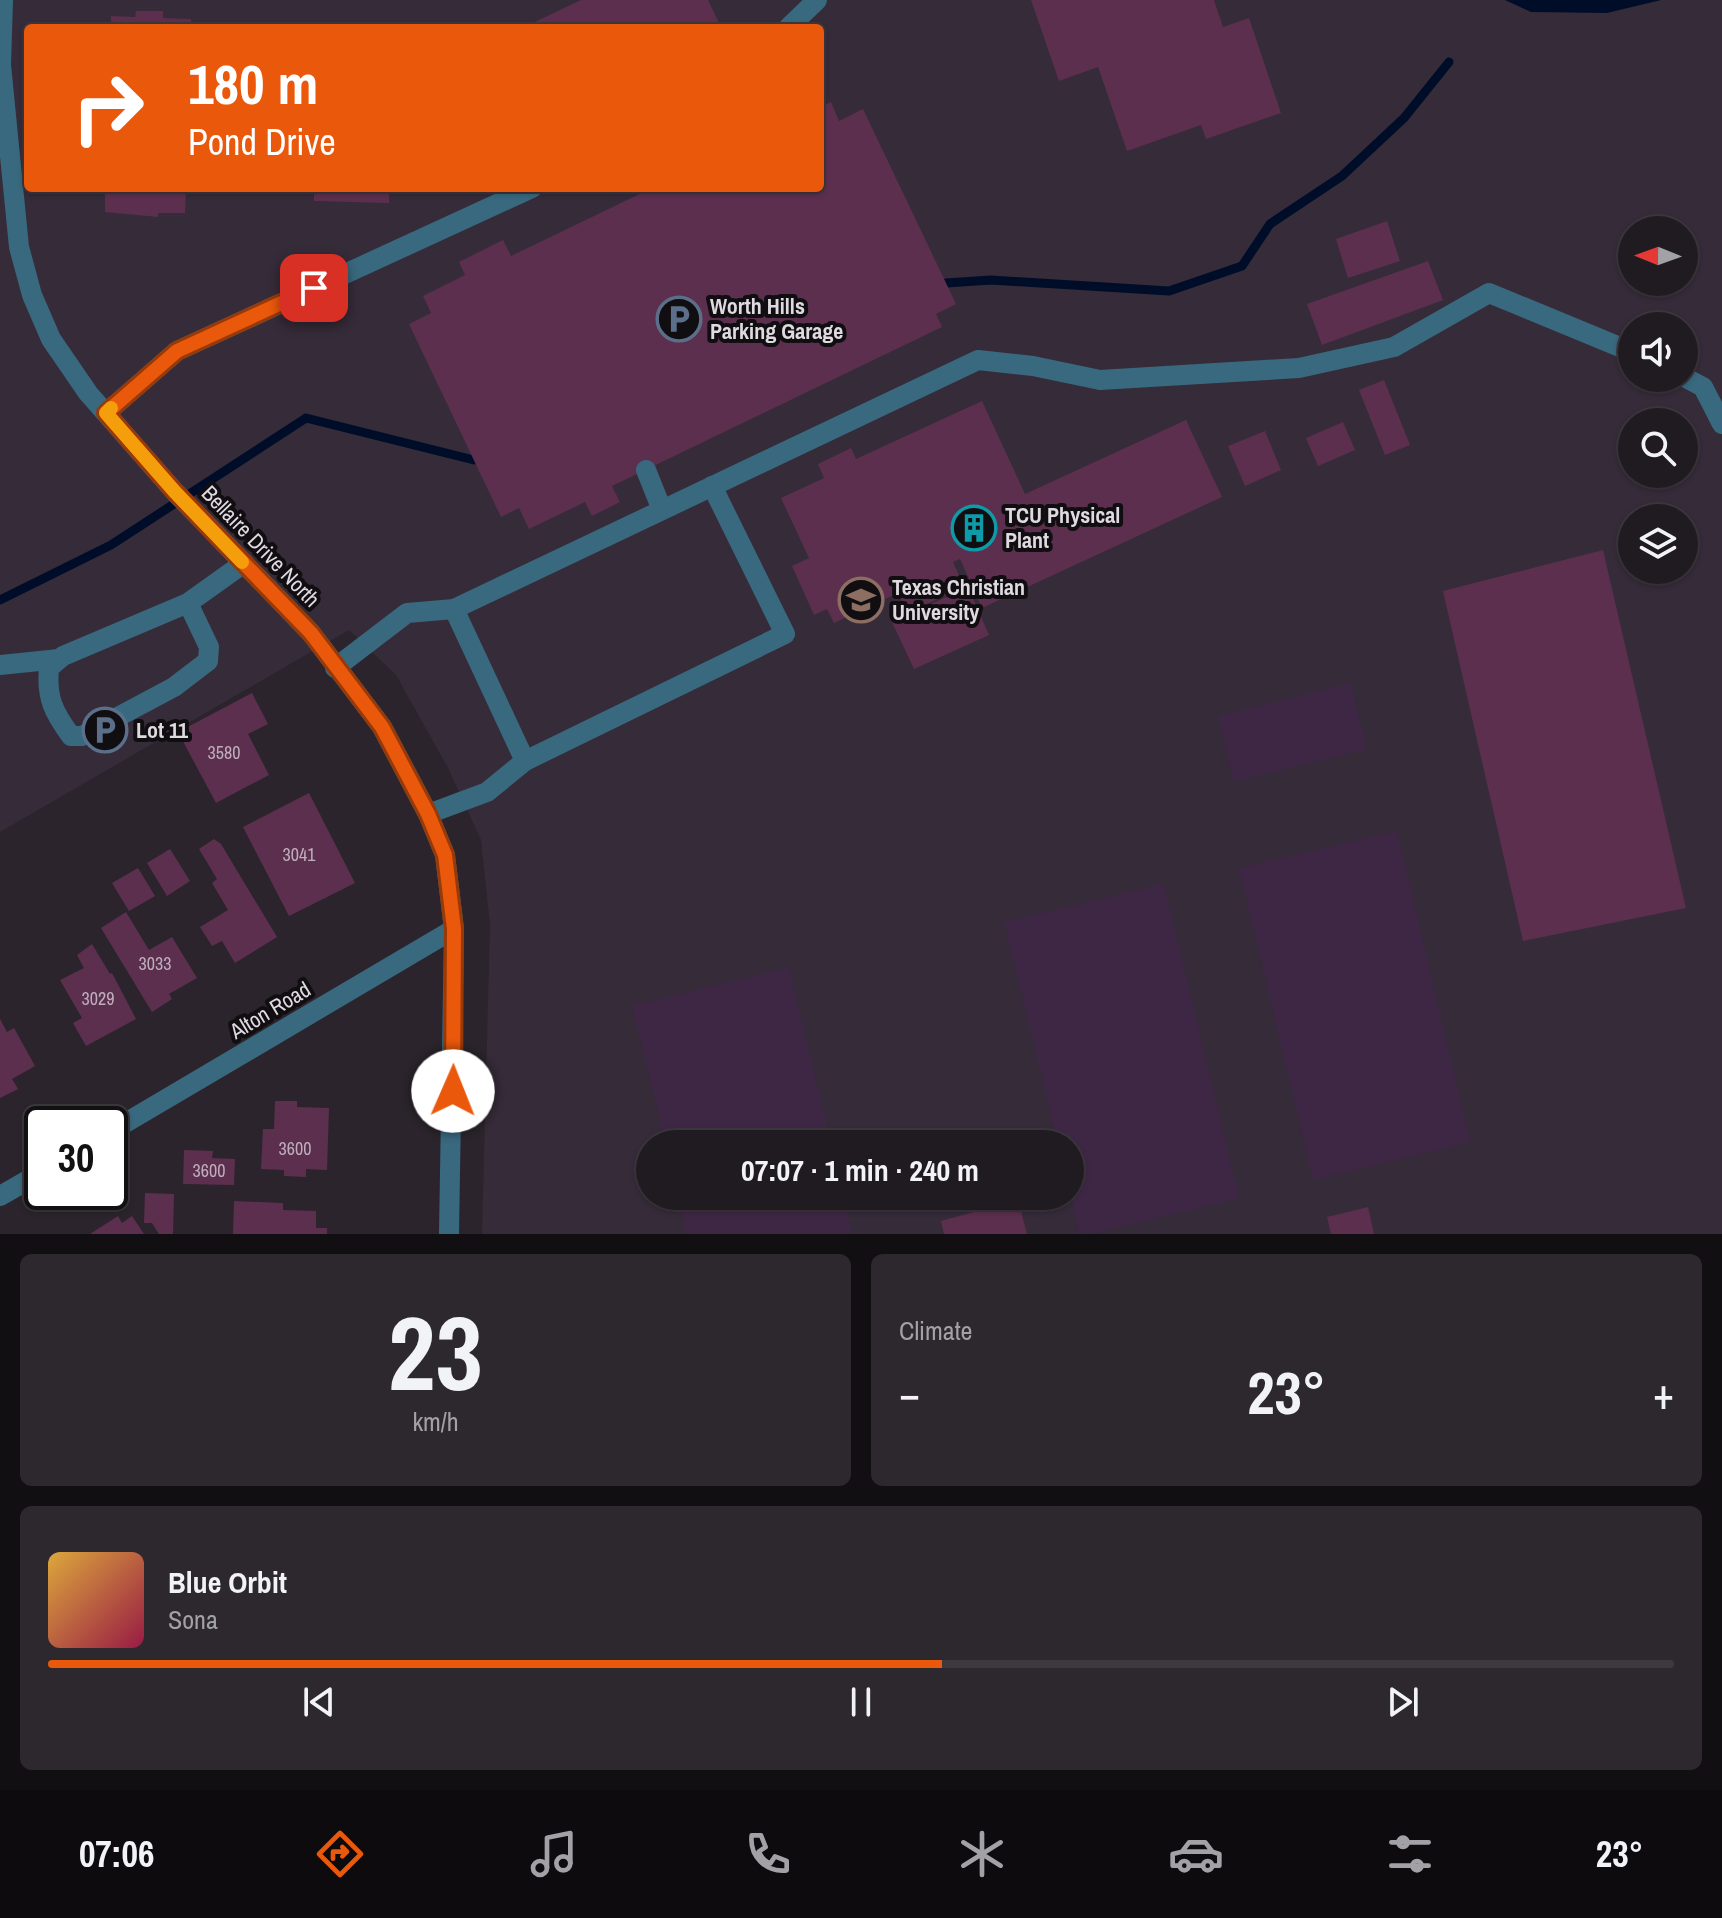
<!DOCTYPE html>
<html lang="en">
<head>
<meta charset="utf-8">
<style>
	body { margin:0; font-family:"Archivo Narrow",sans-serif; background:#2d282e; color:#f1f3f6; height:100vh; display:flex; flex-direction:column; font-size:30px; white-space:nowrap }
	* { box-sizing:border-box; margin:0 }
	p { font-size:26px; color:#a2a1a5 }
	.icon { flex:none; width:44px; height:44px; fill:none; stroke:currentColor; stroke-width:2; stroke-linecap:round; stroke-linejoin:round }
	.map { position:relative; height:1234px; overflow:hidden }
	.panel { display:flex; flex-direction:column; gap:20px; padding:20px; background:#120f12; flex:1 }
	.panel>* { flex:none }
	.top-card { position:absolute; left:24px; top:24px; width:800px; height:168px; border-radius:8px; box-shadow:0 2px 6px #0004,0 0 0 2px #3d393f; background:#ea580c; color:#fff; overflow:hidden }
	.needle { width:52px; rotate:271deg }
	.controls { position:absolute; left:1618px; top:216px; display:grid; gap:16px }
	.controls a { display:grid; place-items:center; width:80px; height:80px; border-radius:50%; background:#201b21; box-shadow:0 2px 6px #0004,0 0 0 2px #3d393f; font-size:40px }
	.speed { position:absolute; left:24px; top:1106px; display:flex; gap:16px; font-size:40px; font-weight:700; text-align:center }
	.speed>* { display:grid; place-content:center; width:104px; height:104px; border-radius:50%; background:#201b21; box-shadow:0 2px 6px #0004,0 0 0 2px #3d393f; line-height:1 }
	.speed .limit { border:4px solid #111; border-radius:12px; background:#fff; color:#111 }
	.pin { position:absolute; display:grid; place-items:center; width:68px; height:68px; color:#fff; margin:-34px; border-radius:16px; box-shadow:0 4px 12px #0006 }
	.me { position:absolute; width:88px; margin:-44px; rotate:1deg; stroke-linejoin:round; filter:drop-shadow(0 0 6px #0008) }
	.turn { display:flex; align-items:center; gap:28px; height:168px; padding:0 32px; font-size:36px }
	.turn .icon { width:104px; height:104px; stroke-width:2.5 }
	.turn b { display:block; font-size:56px; line-height:68px }
	.big { font-size:60px; font-weight:700; line-height:1.1 }
	.panel .card { flex:1; display:flex; flex-direction:column; justify-content:center; gap:12px; min-width:0; padding:0 28px; border-radius:12px; background:#2d282e }
	.panel .dial { align-items:center; gap:0 }
	.dial b { font-size:104px; line-height:1 }
	.song { display:flex; align-items:center; gap:24px }
	.cover { width:96px; height:96px; border-radius:12px; background:linear-gradient(135deg,hsl(40 70% 55%),hsl(340 70% 35%)) }
	.played { height:8px; border-radius:4px; background:linear-gradient(90deg,#ea580c 55%,#3d393f 55%) }
	.keys { display:flex; justify-content:space-around; direction:ltr }
	.heat { display:flex; justify-content:space-between; align-items:center; font-size:44px; direction:ltr }
	.panel .tiles { flex:1; display:grid; gap:20px; grid-template-columns:1fr 1fr }
	.card:last-child { grid-column:span 2 }
	.trip { position:absolute; left:636px; top:1130px; width:448px; height:80px; border-radius:40px; background:#201b21; box-shadow:0 2px 6px #0004,0 0 0 2px #3d393f; font-weight:700; line-height:80px; text-align:center }
	.menu { display:flex; height:128px; justify-content:space-around; align-items:center; background:#0d0b0d; color:#a2a1a5 }
	.menu .icon { width:56px; height:56px }
	.menu .on { color:#ea580c }
	.menu b { font-size:36px; color:#f1f3f6 }
	.map>svg:first-child { display:block }
</style>
</head>
<body>
<div class="map">
<svg width="1722" height="1234" viewBox="0 0 1722 1234">
	<rect width="100%" height="100%" fill="#2b242c"/>
	<path fill="#362b39" fill-rule="evenodd" d="M 0,0 L 1722,0 L 1722,1234 L 482,1234 L 490,925 L 481,840 L 448,768 L 396,675 L 349,630 L 0,832 ZM 28,28 L 820,28 L 820,188 L 28,188 ZM 1632,230 L 1684,230 L 1684,282 L 1632,282 ZM 1632,326 L 1684,326 L 1684,378 L 1632,378 ZM 1632,422 L 1684,422 L 1684,474 L 1632,474 ZM 1632,518 L 1684,518 L 1684,570 L 1632,570 ZM 650,1144 L 1070,1144 L 1070,1196 L 650,1196 Z"/>
	<g fill="#3e2745">
		<path d="M 1350,683 L 1367,749 L 1234,782 L 1218,716 Z"/>
		<path d="M 1397,831 L 1470,1142 L 1313,1180 L 1239,868 Z"/>
		<path d="M 1164,884 L 1239,1198 L 1091,1234 L 1079,1234 L 1070,1195 L 1070,1144 L 1058,1144 L 1004,922 Z"/>
		<path d="M 789,967 L 831,1144 L 666,1144 L 632,1006 Z"/>
		<path d="M 678,1196 L 843,1196 L 852,1234 L 687,1234 Z"/>
	</g>
	<path fill="#000d29" d="M 1505,0 L 1661,0 L 1607,13 L 1531,12 Z"/>
	<g fill="none" stroke-linecap="round" stroke-linejoin="round">
		<g stroke="#000d29" stroke-width="9">
			<path d="M 936,286 L 946,283 L 991,280 L 1169,291 L 1242,266 L 1270,224 L 1342,176 L 1404,118 L 1449,62"/>
			<path d="M 0,600 L 111,545 L 306,418 L 474,460 L 485,457"/>
		</g>
	</g>
	<g fill="#5c2f4f">
		<path d="M 581,0 L 708,0 L 720,25 L 712,28 L 522,28 Z"/>
		<path d="M 1031,0 L 1214,0 L 1223,27 L 1249,18 L 1281,113 L 1206,139 L 1201,125 L 1127,151 L 1098,67 L 1059,81 Z"/>
		<path d="M 136,11 L 163,11 L 163,18 L 191,19 L 191,28 L 111,28 L 111,16 L 135,17 Z"/>
		<path d="M 831,102 L 839,121 L 863,109 L 956,304 L 936,314 L 942,327 L 612,486 L 620,502 L 592,516 L 585,502 L 529,529 L 519,508 L 501,517 L 409,324 L 431,313 L 423,296 L 465,275 L 459,262 L 503,240 L 511,256 L 652,188 L 820,188 L 820,107 Z"/>
		<path d="M 105,188 L 186,188 L 185,213 L 158,213 L 158,217 L 105,212 Z"/>
		<path d="M 314,188 L 389,188 L 389,203 L 314,201 Z"/>
		<path d="M 1387,221 L 1400,261 L 1348,278 L 1336,239 Z"/>
		<path d="M 1428,261 L 1443,300 L 1322,345 L 1307,304 Z"/>
		<path d="M 1384,380 L 1410,445 L 1385,455 L 1359,390 Z"/>
		<path d="M 982,401 L 1025,494 L 1186,420 L 1222,497 L 982,608 L 960,559 L 953,562 L 964,587 L 907,613 L 898,593 L 834,623 L 827,609 L 814,615 L 792,566 L 809,558 L 781,498 L 824,478 L 818,464 L 851,448 L 856,459 Z"/>
		<path d="M 1343,422 L 1355,450 L 1318,466 L 1306,438 Z"/>
		<path d="M 1265,431 L 1281,470 L 1245,486 L 1228,446 Z"/>
		<path d="M 1603,550 L 1686,908 L 1523,941 L 1443,591 Z"/>
		<path d="M 968,587 L 989,635 L 914,669 L 892,622 Z"/>
		<path d="M 252,693 L 268,724 L 248,734 L 269,775 L 216,803 L 178,732 Z"/>
		<path d="M 309,793 L 355,883 L 289,916 L 243,827 Z"/>
		<path d="M 214,839 L 221,844 L 277,937 L 235,963 L 222,941 L 212,946 L 200,927 L 228,910 L 212,883 L 217,879 L 199,849 Z"/>
		<path d="M 170,849 L 190,881 L 167,896 L 147,863 Z"/>
		<path d="M 138,868 L 155,896 L 129,911 L 112,883 Z"/>
		<path d="M 126,912 L 149,950 L 172,937 L 197,978 L 169,994 L 172,999 L 152,1012 L 101,928 Z"/>
		<path d="M 92,944 L 110,974 L 112,973 L 136,1019 L 86,1046 L 73,1023 L 82,1018 L 60,980 L 84,968 L 77,955 Z"/>
		<path d="M 0,1019 L 7,1032 L 14,1028 L 35,1066 L 12,1079 L 18,1089 L 0,1098 Z"/>
		<path d="M 275,1101 L 297,1101 L 297,1107 L 329,1108 L 327,1170 L 306,1169 L 306,1177 L 284,1176 L 284,1170 L 261,1169 L 263,1129 L 274,1129 Z"/>
		<path d="M 184,1150 L 213,1151 L 212,1158 L 235,1159 L 234,1185 L 183,1184 Z"/>
		<path d="M 145,1193 L 174,1194 L 173,1234 L 159,1234 L 152,1223 L 144,1223 Z"/>
		<path d="M 1018,1200 L 1027,1234 L 944,1234 L 941,1221 Z"/>
		<path d="M 234,1201 L 283,1203 L 283,1210 L 316,1211 L 316,1228 L 327,1228 L 327,1234 L 233,1234 Z"/>
		<path d="M 1368,1207 L 1374,1234 L 1331,1234 L 1327,1217 Z"/>
		<path d="M 118,1216 L 122,1223 L 132,1216 L 144,1234 L 90,1234 Z"/>
	</g>
	<g fill="none" stroke-linecap="round" stroke-linejoin="round">
		<g stroke="#39697f" stroke-width="20">
			<path d="M 3,0 L 1,65 L 19,247 L 32,295 L 51,339 L 88,393 L 175,492 L 311,633 L 382,727 L 428,814 L 445,855 L 454,929 L 449,1234"/>
			<path d="M 788,28 L 817,0"/>
			<path d="M 1684,377 L 1703,387 L 1722,424"/>
			<path d="M 106,413 L 177,351 L 532,188"/>
			<path d="M 646,470 L 662,510"/>
			<path d="M 188,603 L 209,647 L 208,661 L 174,687 L 82,736 L 71,736 C 54,713 46,698 49,668 L 63,656 L 188,603 L 244,563"/>
			<path d="M 454,609 L 525,761"/>
			<path d="M 0,665 L 59,659"/>
			<path d="M 335,668 L 407,613 L 454,609 L 978,360 L 1033,366 L 1100,380 L 1299,368 L 1394,347 L 1489,293 L 1632,352"/>
			<path d="M 428,814 L 487,792 L 525,761 L 785,634 L 712,486"/>
			<path d="M 110,1132 L 454,929"/>
			<path d="M 0,1196 L 42,1172"/>
		</g>
	</g>
	<g fill="none" stroke-linecap="round" stroke-linejoin="round">
		<g stroke="#983908" stroke-width="20">
			<path id="route" d="M 314,288 L 177,351 L 106,413 L 175,492 L 311,633 L 382,727 L 428,814 L 445,855 L 454,929 L 453,1091"/>
		</g>
		<use href="#route" stroke="#ea580c" stroke-width="14"/>
		<path stroke="#f59e0b" stroke-width="14" d="M 111,408 L 106,413 L 175,492 L 242,562"/>
	</g>
	<defs>
		<g id="parking-ring" transform="scale(2.3)"><circle r="9.5" fill="#110e12" stroke="#5c6f8a" stroke-width="1.5"/><path d="M-3.5-5.5H1a3.5 3.5 0 0 1 0 7H-1V5.5H-3.5ZM-1-3.4V-.6H.8a1.4 1.4 0 0 0 0-2.8Z" fill="#5c6f8a"/></g>
		<g id="building-ring" transform="scale(2.3)"><circle r="9.5" fill="#110e12" stroke="#0f9aa8" stroke-width="1.5"/><path d="M-4-6H4V6H1V3H-1V6H-4ZM-2.5-4.3h1.7v1.8h-1.7ZM.8-4.3h1.7v1.8H.8ZM-2.5-1h1.7V.8h-1.7ZM.8-1h1.7V.8H.8Z" fill="#0f9aa8"/></g>
		<g id="university-ring" transform="scale(2.3)"><circle r="9.5" fill="#110e12" stroke="#8d6e63" stroke-width="1.5"/><path d="M0-5L7-2L0 1L-7-2ZM-4 1L0 2.5L4 1V4Q0 6-4 4Z" fill="#8d6e63"/></g>
	</defs>
	<g fill-rule="evenodd">
		<use href="#parking-ring" x="679" y="319"/>
		<use href="#building-ring" x="974" y="528"/>
		<use href="#university-ring" x="861" y="600"/>
		<use href="#parking-ring" x="105" y="730"/>
	</g>
	<g text-anchor="middle" stroke-width="8" stroke-linejoin="round" paint-order="stroke">
		<g font-size="18" fill="#beafbc">
			<text x="224" y="759">3580</text>
			<text x="299" y="861">3041</text>
			<text x="155" y="970">3033</text>
			<text x="98" y="1005">3029</text>
			<text x="295" y="1155">3600</text>
			<text x="209" y="1177">3600</text>
		</g>
		<g font-size="22" font-weight="bold" fill="#dfdae0" stroke="#110e12" text-anchor="start">
			<text x="710" y="314">Worth Hills<tspan x="710" dy="25">Parking Garage</tspan></text>
			<text x="1005" y="523">TCU Physical<tspan x="1005" dy="25">Plant</tspan></text>
			<text x="892" y="595">Texas Christian<tspan x="892" dy="25">University</tspan></text>
			<text x="136" y="738">Lot 11</text>
		</g>
		<g font-size="22" fill="#dfdae0" stroke="#110e12">
			<text transform="translate(261 546) rotate(46)" y="8">Bellaire Drive North</text>
			<text transform="translate(270 1010) rotate(-31)" y="8">Alton Road</text>
		</g>
	</g>
</svg>
<div class="controls">
<a><svg class="needle" viewBox="-14 -14 28 28"><path d="M0-13l5 13h-10z" fill="#e53935"/><path d="M0 13l5-13h-10z" fill="#a2a1a5"/></svg></a>
<a><svg class="icon" aria-label="sound" viewBox="0 0 24 24"><path d="M4 9h4l5-4v14l-5-4H4zM17 9q2 3 0 6"/></svg></a>
<a><svg class="icon" aria-label="search" viewBox="0 0 24 24"><circle cx="10" cy="10" r="6"/><path d="M15 15l6 6"/></svg></a>
<a><svg class="icon" aria-label="layers" viewBox="0 0 24 24"><path d="M12 4l9 5-9 5-9-5zM3 14l9 5 9-5"/></svg></a>
</div>
<div class="speed"><div class="limit">30</div></div>
<div class="pin" style="left:314px;top:288px;background:#d93025"><svg class="icon" aria-label="arrive" viewBox="0 0 24 24"><path d="M6 21V4h12l-3 4 3 4H6"/></svg></div>
<svg class="me" style="left:453px;top:1091px" viewBox="-20 -20 40 40"><circle r="19" fill="#fff"/><path d="M0-13L10 11 0 6-10 11z" fill="#ea580c"/></svg>
<div class="trip">07:07 · 1 min · 240 m</div>
<div class="top-card">
<div class="turn"><svg class="icon" aria-label="right" viewBox="0 0 24 24"><path d="M7 20v-9h11M14 6l5 5-5 5"/></svg><div><b>180 m</b>Pond Drive</div></div>
</div>
</div>
<section class="panel">
<div class="tiles">
<div class="card dial"><b>23</b><p>km/h</p></div>
<div class="card"><p>Climate</p>
<div class="heat"><a>−</a><b class="big">23°</b><a>+</a></div>
</div>
<div class="card">
<div class="song"><i class="cover"></i><div><b>Blue Orbit</b><p>Sona</p></div></div>
<div class="played"></div>
<div class="keys"><svg class="icon" aria-label="previous" viewBox="0 0 24 24"><path d="M18 5L8 12l10 7zM5 5v14"/></svg><svg class="icon" aria-label="pause" viewBox="0 0 24 24"><path d="M8 5v14M16 5v14"/></svg><svg class="icon" aria-label="next" viewBox="0 0 24 24"><path d="M6 5l10 7-10 7zM19 5v14"/></svg></div>
</div>
</div>
</section>
<nav class="menu">
<b>07:06</b>
<svg class="icon on" aria-label="directions" viewBox="0 0 24 24"><path d="M12 3l9 9-9 9-9-9zM9 14v-3h6M13 9l2 2-2 2"/></svg>
<svg class="icon" aria-label="music" viewBox="0 0 24 24"><path d="M9 18V5l10-2v13"/><circle cx="6" cy="18" r="3"/><circle cx="16" cy="16" r="3"/></svg>
<svg class="icon" aria-label="phone" viewBox="0 0 24 24"><path d="M5 4h4l2 5-3 2q2 4 5 5l2-3 5 2v4C11 20 4 13 5 4z"/></svg>
<svg class="icon" aria-label="climate" viewBox="0 0 24 24"><path d="M12 3v18M4 7l16 10M4 17L20 7"/></svg>
<svg class="icon" aria-label="car" viewBox="0 0 24 24"><path d="M5 17H2v-5l4-1 3-4h7l3 4 3 1v5h-3M9 17h6M6 11h13"/><circle cx="7" cy="17" r="2"/><circle cx="17" cy="17" r="2"/></svg>
<svg class="icon" aria-label="filters" viewBox="0 0 24 24"><path d="M4 7h16M4 17h16"/><circle cx="9" cy="7" r="2"/><circle cx="15" cy="17" r="2"/></svg>
<b>23°</b>
</nav>
</body>
</html>
